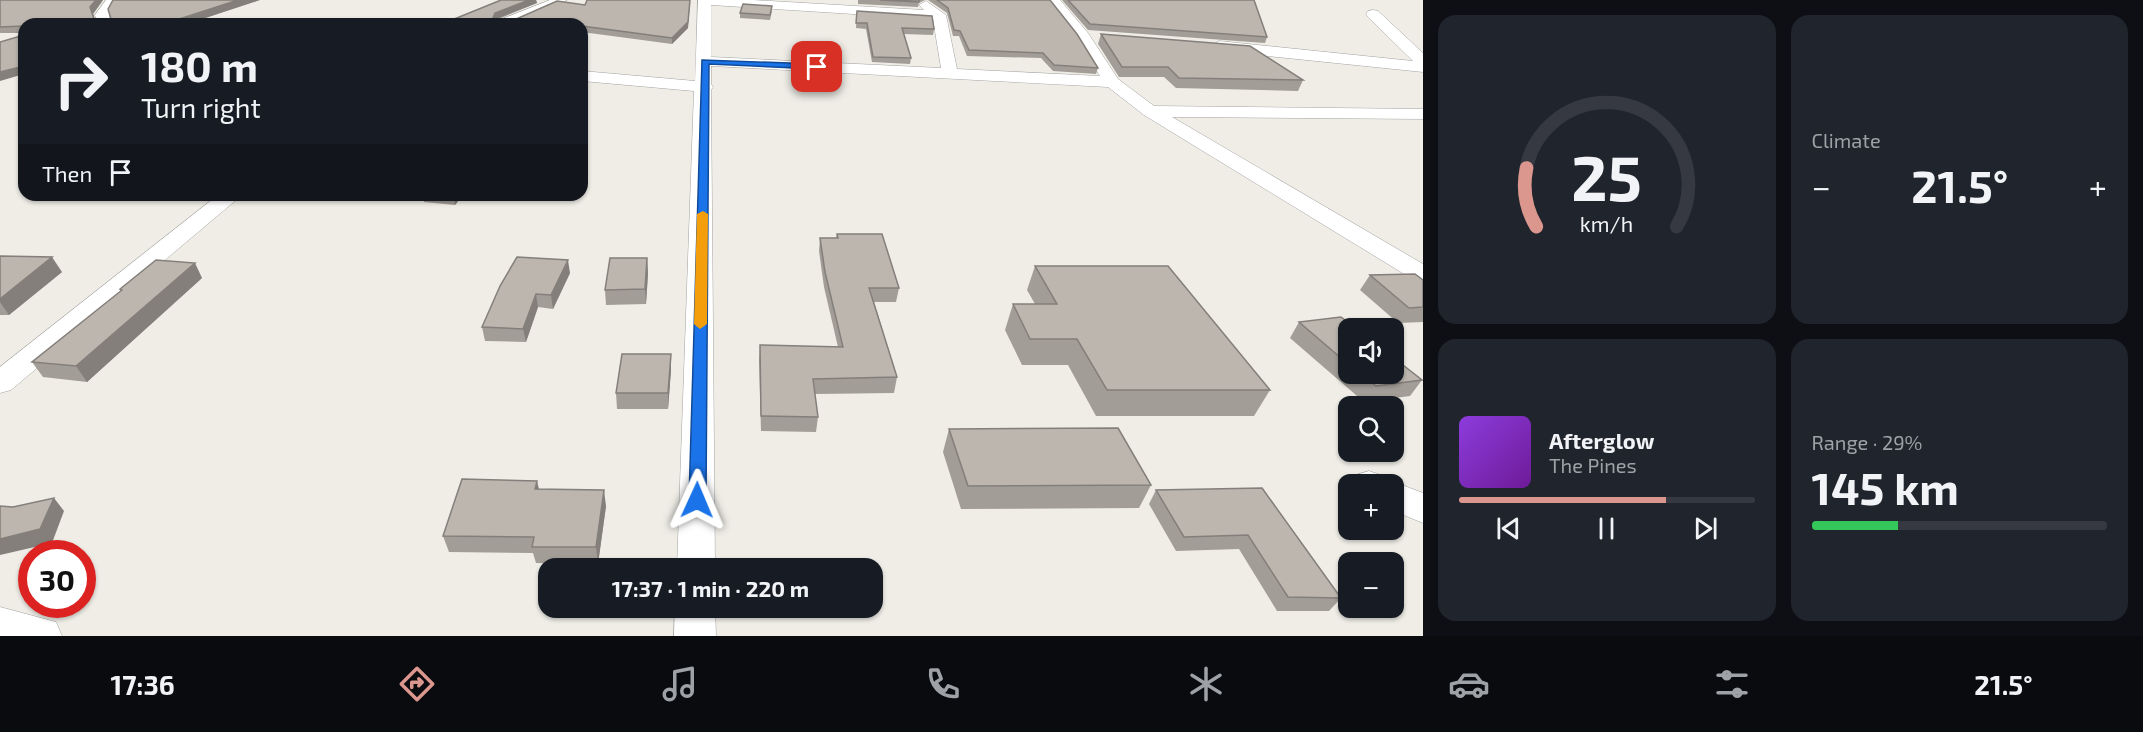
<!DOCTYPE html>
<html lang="en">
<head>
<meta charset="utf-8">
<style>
	body { margin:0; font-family:"Exo 2",sans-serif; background:#20242c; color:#f1f3f6; height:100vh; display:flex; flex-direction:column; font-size:22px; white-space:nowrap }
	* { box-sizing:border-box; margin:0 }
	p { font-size:20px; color:#9ea1a6 }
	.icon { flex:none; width:33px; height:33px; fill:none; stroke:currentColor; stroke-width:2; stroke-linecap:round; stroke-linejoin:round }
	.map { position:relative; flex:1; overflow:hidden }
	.details { display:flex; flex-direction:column; gap:15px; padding:15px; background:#0d0f14; width:720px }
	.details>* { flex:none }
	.top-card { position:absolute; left:18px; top:18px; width:570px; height:183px; border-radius:18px; box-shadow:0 2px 4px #0004; background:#171b24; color:#f1f3f6; overflow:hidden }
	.fabs { position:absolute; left:1338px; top:318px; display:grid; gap:12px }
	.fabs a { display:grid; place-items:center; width:66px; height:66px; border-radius:12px; background:#171b24; box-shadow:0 2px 4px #0004; font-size:30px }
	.speed { position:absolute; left:18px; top:540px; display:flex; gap:12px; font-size:30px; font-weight:700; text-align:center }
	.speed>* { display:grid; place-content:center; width:78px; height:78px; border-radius:50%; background:#171b24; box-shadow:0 2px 4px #0004; line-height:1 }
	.speed .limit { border:9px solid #d22; background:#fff; color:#111 }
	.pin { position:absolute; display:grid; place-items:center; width:51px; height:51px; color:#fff; margin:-26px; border-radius:12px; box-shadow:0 3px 9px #0006 }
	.me { position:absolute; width:66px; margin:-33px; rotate:1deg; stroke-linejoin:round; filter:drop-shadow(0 0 4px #0008) }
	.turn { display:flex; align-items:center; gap:21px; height:126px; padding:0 24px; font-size:27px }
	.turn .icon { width:78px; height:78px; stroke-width:2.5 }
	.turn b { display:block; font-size:42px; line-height:51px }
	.then { display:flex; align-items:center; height:57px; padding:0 24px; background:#0003; gap:12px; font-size:22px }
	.big { font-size:45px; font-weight:700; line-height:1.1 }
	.details .card { flex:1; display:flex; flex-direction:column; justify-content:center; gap:9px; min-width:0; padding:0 21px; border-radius:18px; background:#20242c }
	.details .dial { align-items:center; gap:0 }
	.dial svg { height:156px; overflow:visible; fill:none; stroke:#363941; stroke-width:7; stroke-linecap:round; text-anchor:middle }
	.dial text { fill:#f1f3f6; stroke:none }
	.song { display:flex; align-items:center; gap:18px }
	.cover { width:72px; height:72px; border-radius:9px; background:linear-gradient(135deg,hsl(270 70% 55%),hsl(280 70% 35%)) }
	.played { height:6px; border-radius:3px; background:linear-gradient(90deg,#db968d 70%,#363941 70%) }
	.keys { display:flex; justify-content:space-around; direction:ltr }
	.heat { display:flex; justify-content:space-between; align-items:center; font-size:33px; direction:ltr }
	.charge { height:9px; border-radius:4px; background:linear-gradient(90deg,#34c759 29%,#363941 0) }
	.details .tiles { flex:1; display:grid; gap:15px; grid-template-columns:repeat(2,1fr) }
	.trip { position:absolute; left:538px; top:558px; width:345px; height:60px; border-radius:18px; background:#171b24; box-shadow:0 2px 4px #0004; font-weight:700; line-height:60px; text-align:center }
	.menu { display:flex; height:96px; justify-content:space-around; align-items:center; background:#090b0e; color:#9ea1a6 }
	.menu .icon { width:42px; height:42px }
	.menu .on { color:#db968d }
	.menu b { font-size:27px; color:#f1f3f6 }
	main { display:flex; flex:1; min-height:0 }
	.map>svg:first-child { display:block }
</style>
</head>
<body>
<main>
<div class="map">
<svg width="1423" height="636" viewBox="0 0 1423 636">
	<rect width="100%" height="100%" fill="#efede6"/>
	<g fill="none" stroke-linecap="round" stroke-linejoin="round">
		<g stroke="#a3a3a3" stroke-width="1">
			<g id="minor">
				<path d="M 106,0 L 118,0 L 109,15 L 112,24 L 98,24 L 95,15 Z"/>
				<path d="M 550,0 L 567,0 L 514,24 L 495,24 L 497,21 Z"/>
				<path d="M 698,0 L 753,0 L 924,10 L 919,5 L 926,1 L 946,15 L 957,69 L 1100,76 L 1077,38 L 1047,0 L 1060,0 L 1088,33 L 1118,79 L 1154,106 L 1423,109 L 1423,119 L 1172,117 L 1423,264 L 1423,283 L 1414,280 L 1144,115 L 1108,87 L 711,66 L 711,84 L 713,87 L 711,90 L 715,568 L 677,568 L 694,91 L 582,81 L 582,71 L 695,81 ZM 711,5 L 933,19 L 941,68 L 711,57 Z"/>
				<path d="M 1373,10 L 1378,11 L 1423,53 L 1423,72 L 1219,51 L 1211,46 L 1219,41 L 1413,61 L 1368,17 L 1366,14 L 1368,11 Z"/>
				<path d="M 218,195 L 242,195 L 11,390 L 0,393 L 0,367 Z"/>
				<path d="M 1369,471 L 1381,475 L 1386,484 L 1351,484 L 1356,475 Z"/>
				<path d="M 1394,482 L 1423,493 L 1423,523 L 1394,511 L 1394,484 L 1387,484 Z"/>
				<path d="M 0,607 L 56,622 L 62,636 L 0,636 Z"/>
				<path d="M 675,608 L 715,608 L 716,636 L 674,636 Z"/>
			</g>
		</g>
		<use href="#minor" fill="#fff" fill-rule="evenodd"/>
	</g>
	<g fill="#a29d96">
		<path d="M 0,0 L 103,0 L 93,14 L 95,19 L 111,19 L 260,0 L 187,24 L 24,24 L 24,33 L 0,33 Z"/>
		<path d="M 501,0 L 536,0 L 537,3 L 496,20 L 514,20 L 585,5 L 587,0 L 690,0 L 688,28 L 672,44 L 582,32 L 582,24 L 442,24 Z"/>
		<path d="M 858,0 L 925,0 L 919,3 L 918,7 L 858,4 Z"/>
		<path d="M 928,0 L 1050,0 L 1098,68 L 1096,74 L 1053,71 L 1041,58 L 967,56 L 959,36 L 953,36 L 947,13 Z"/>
		<path d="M 1062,0 L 1254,0 L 1267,37 L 1265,43 L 1088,30 Z"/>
		<path d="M 772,11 L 770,20 L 740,18 L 740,13 Z"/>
		<path d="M 857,11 L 934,29 L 933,35 L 904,34 L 911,58 L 910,64 L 872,62 L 866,29 L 856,28 Z"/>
		<path d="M 1101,34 L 1303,80 L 1298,91 L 1176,88 L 1164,77 L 1119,77 L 1098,44 Z"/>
		<path d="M 422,195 L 463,195 L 455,205 L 424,202 Z"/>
		<path d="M 837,234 L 899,288 L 896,302 L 874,302 L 897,377 L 894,393 L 815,394 L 818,417 L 816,432 L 761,431 L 759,360 L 760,345 L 838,347 L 824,287 L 819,251 L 820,238 L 836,238 Z"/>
		<path d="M 0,256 L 62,272 L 9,315 L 0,315 Z"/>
		<path d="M 647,258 L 648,273 L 646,304 L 606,305 L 605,290 Z"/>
		<path d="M 1035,266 L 1270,390 L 1254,416 L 1096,416 L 1068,365 L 1022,365 L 1005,330 L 1013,304 L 1035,304 L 1027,290 Z"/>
		<path d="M 570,273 L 553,309 L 538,307 L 526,342 L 485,341 L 482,327 Z"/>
		<path d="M 1370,275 L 1423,280 L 1423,322 L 1398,323 L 1360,290 Z"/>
		<path d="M 202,278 L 87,382 L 43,377 L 32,362 L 121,291 L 120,289 Z"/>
		<path d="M 1299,322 L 1348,328 L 1348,374 L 1394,374 L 1422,380 L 1410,396 L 1364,402 L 1290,338 Z"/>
		<path d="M 671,370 L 668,409 L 617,409 L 616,393 Z"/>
		<path d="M 949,429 L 1151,485 L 1139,508 L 961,509 L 943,452 Z"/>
		<path d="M 1262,488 L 1341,598 L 1329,611 L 1277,611 L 1239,549 L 1176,551 L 1149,504 L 1156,490 Z"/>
		<path d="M 539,489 L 606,506 L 598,564 L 536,563 L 533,553 L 449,552 L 443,536 Z"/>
	</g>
	<g fill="#847f7a">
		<path d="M 96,0 L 103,0 L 93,14 L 96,24 L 94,19 L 90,7 Z"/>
		<path d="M 238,0 L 260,0 L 187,24 L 164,24 Z"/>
		<path d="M 529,0 L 536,0 L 537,3 L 496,19 L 494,24 L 492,20 L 495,13 Z"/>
		<path d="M 690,0 L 688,28 L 672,44 L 672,38 Z"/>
		<path d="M 24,66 L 24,74 L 0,81 L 0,72 Z"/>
		<path d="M 456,195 L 463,195 L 455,205 L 454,197 Z"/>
		<path d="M 52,257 L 62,272 L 9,315 L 0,302 L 0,299 Z"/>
		<path d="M 647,258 L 648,273 L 646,304 L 645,289 Z"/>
		<path d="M 568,260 L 570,273 L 553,309 L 551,295 Z"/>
		<path d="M 195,263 L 202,278 L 87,382 L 76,366 Z"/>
		<path d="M 536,294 L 538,307 L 526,342 L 523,329 Z"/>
		<path d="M 671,354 L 671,370 L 668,409 L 668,393 Z"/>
		<path d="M 537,481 L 541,497 L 535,489 Z"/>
		<path d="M 604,490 L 606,506 L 598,564 L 596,547 Z"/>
		<path d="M 54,498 L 64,511 L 52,543 L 0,555 L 0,539 Z"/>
	</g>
	<g fill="#bcb6af" stroke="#847f7a" stroke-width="1.5">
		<path d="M 0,0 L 96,0 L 90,7 L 94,19 L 111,19 L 108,9 L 113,0 L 238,0 L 164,24 L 24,24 L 24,26 L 0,27 Z"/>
		<path d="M 501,0 L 529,0 L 495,13 L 492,20 L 514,20 L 557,1 L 585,5 L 587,0 L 690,0 L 688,22 L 672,38 L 582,26 L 582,24 L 442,24 Z"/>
		<path d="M 880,0 L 919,0 L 919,2 Z"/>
		<path d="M 937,0 L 1050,0 L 1077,34 L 1098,68 L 1054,65 L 1043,53 L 969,50 L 960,31 L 954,30 L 948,8 Z"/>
		<path d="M 1068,0 L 1254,0 L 1267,37 L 1090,24 Z"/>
		<path d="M 743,4 L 772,6 L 770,15 L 740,13 Z"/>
		<path d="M 857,11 L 932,16 L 934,29 L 902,28 L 911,58 L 873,57 L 867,23 L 856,23 Z"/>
		<path d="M 1101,34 L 1250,46 L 1303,80 L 1179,78 L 1168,67 L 1122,67 Z"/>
		<path d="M 24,35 L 24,66 L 0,72 L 0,42 Z"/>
		<path d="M 424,195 L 456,195 L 454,197 Z"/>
		<path d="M 837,234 L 882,234 L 899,288 L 869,288 L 897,377 L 813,379 L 818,417 L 761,416 L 760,345 L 843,347 L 825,272 L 820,238 L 838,238 Z"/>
		<path d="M 0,256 L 52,257 L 0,299 Z"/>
		<path d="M 517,257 L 568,260 L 551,295 L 536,294 L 523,329 L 482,327 L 500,286 Z"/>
		<path d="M 610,258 L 647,258 L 645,289 L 605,290 Z"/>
		<path d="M 156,260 L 195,263 L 76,366 L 32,362 L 122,290 L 120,289 Z"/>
		<path d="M 1035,266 L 1168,266 L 1270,390 L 1107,390 L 1077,339 L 1030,339 L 1013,304 L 1057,304 Z"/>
		<path d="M 1415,274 L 1423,280 L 1423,307 L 1409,308 L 1370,275 Z"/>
		<path d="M 1341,317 L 1356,328 L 1348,328 L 1348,364 L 1299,322 Z"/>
		<path d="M 622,354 L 671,354 L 668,393 L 616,393 Z"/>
		<path d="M 1394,358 L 1422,380 L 1376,386 L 1361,374 L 1394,374 Z"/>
		<path d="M 1118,428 L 1151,485 L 968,486 L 949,429 Z"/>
		<path d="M 462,479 L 537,481 L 535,489 L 604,490 L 596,547 L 532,547 L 534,537 L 443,536 Z"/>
		<path d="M 1262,488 L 1341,598 L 1288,597 L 1248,535 L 1184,537 L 1156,490 Z"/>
		<path d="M 54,498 L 40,529 L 0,539 L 0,506 L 13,507 Z"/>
	</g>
	<path fill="#1a73e8" stroke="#114b97" stroke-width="1.5" d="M 702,60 L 817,64 L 821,67 L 817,69 L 709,64 L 706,500 L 704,505 L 697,507 L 691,505 L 689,500 Z"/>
	<path fill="#f59e0b" d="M 703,211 L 708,214 L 707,324 L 700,329 L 694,324 L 697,214 Z"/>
</svg>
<div class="fabs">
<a><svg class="icon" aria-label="sound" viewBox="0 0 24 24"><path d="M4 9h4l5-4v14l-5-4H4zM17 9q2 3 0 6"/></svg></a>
<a><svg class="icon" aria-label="search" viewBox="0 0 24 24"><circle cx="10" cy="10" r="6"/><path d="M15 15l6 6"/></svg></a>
<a>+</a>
<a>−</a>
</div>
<div class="speed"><div class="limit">30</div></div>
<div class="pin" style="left:817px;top:67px;background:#d93025"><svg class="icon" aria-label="arrive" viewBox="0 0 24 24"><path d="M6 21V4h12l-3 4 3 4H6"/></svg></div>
<svg class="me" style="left:697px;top:500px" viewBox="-20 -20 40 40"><path d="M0-17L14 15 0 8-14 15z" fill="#1a73e8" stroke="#fff" stroke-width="4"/></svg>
<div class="trip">17:37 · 1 min · 220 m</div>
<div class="top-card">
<div class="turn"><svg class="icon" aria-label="right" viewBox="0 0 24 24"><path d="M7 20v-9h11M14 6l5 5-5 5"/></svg><div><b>180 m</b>Turn right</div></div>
<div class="then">Then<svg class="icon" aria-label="arrive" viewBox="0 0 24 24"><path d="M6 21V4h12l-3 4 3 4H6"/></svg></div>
</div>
</div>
<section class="details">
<div class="tiles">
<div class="card dial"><svg viewBox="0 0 100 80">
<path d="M14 69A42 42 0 1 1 86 69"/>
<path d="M14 69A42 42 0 0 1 9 39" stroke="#db968d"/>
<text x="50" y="56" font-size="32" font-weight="700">25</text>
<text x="50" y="72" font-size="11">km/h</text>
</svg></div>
<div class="card"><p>Climate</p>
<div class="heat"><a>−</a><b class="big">21.5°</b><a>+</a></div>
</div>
<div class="card">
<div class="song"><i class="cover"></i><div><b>Afterglow</b><p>The Pines</p></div></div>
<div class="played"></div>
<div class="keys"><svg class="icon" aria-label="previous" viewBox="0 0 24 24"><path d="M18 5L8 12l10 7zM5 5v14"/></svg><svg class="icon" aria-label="pause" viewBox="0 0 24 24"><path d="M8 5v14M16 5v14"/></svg><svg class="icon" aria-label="next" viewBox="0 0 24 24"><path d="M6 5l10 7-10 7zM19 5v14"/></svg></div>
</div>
<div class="card"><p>Range · 29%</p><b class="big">145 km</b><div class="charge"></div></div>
</div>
</section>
</main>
<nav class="menu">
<b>17:36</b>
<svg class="icon on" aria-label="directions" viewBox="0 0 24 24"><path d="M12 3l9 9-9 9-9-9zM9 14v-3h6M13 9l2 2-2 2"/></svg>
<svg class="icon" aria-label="music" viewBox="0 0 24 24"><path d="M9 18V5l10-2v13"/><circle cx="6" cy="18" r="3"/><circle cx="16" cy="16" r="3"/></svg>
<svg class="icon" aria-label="phone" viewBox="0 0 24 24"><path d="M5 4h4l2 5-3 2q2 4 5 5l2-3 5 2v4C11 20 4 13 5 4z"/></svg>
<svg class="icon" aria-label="climate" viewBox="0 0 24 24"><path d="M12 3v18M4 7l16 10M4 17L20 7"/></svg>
<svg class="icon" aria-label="car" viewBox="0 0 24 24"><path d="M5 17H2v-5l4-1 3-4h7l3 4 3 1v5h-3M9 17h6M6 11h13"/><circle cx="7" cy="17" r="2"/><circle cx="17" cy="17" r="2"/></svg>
<svg class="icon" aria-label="filters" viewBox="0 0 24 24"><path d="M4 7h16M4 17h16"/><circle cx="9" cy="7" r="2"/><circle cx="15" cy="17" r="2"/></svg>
<b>21.5°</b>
</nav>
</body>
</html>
